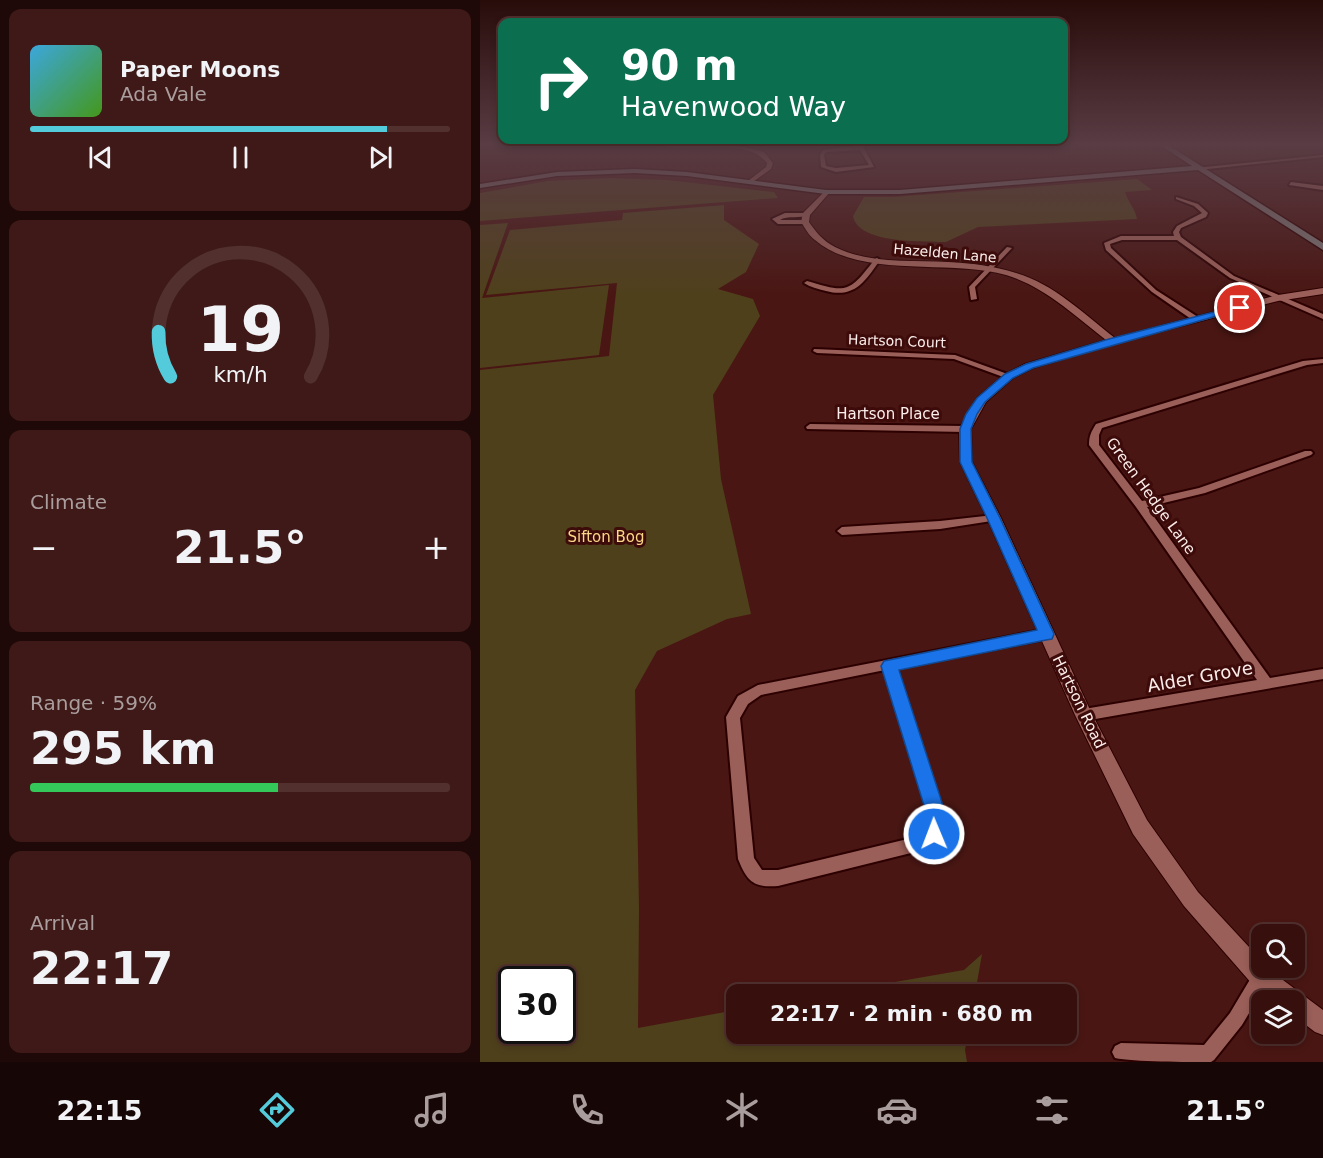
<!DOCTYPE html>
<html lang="en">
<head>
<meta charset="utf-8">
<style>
	body { margin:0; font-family:"DejaVu Sans",sans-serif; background:#3e1917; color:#f1f3f6; height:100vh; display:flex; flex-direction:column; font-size:22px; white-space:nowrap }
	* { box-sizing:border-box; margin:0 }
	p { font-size:20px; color:#aa9d9e }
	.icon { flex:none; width:33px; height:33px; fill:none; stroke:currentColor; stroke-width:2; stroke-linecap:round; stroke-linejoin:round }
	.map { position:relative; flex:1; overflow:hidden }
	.side { display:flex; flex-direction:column; gap:9px; padding:9px; background:#1e0908; width:480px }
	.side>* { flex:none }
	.guide { position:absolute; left:18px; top:18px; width:570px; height:126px; border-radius:12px; box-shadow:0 3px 9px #0003,0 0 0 2px #51302e; background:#0b6e4f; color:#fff; overflow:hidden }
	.controls { position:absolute; left:771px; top:924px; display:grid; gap:12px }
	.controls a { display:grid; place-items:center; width:54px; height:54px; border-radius:12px; background:#37100e; box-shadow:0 3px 9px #0003,0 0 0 2px #51302e; font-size:30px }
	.speed { position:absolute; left:18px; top:966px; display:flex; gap:12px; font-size:30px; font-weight:700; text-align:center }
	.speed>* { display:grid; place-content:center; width:78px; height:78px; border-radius:50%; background:#37100e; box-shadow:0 3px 9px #0003,0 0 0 2px #51302e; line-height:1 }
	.speed .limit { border:3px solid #111; border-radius:9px; background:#fff; color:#111 }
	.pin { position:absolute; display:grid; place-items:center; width:51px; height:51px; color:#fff; margin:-26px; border:3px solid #fff; border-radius:50%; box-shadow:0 2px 6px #0007 }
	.me { position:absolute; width:66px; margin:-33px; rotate:359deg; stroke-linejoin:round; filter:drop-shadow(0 0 4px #0008) }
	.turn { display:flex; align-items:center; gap:21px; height:126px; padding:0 24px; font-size:27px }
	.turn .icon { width:78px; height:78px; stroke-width:2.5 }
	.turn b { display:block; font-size:42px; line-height:51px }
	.big { font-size:45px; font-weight:600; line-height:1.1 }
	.side .card { flex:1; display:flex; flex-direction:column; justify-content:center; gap:9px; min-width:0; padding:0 21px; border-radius:12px; background:#3e1917 }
	.side .dial { align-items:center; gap:0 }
	.dial svg { height:156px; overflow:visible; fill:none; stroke:#51302e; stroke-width:7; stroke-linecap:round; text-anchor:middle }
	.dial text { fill:#f1f3f6; stroke:none }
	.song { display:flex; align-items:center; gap:18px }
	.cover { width:72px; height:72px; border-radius:9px; background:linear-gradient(135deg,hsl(200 70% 55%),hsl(100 70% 35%)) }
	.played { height:6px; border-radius:3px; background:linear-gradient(90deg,#53cbda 85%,#51302e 85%) }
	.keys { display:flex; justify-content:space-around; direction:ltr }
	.heat { display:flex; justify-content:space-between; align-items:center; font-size:33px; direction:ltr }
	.charge { height:9px; border-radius:4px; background:linear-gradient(90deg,#34c759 59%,#51302e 0) }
	.trip { position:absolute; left:246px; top:984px; width:351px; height:60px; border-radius:12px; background:#37100e; box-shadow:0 3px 9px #0003,0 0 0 2px #51302e; font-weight:600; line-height:60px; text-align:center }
	.menu { display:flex; height:96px; justify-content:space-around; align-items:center; background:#160606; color:#aa9d9e }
	.menu .icon { width:42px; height:42px }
	.menu .current { color:#53cbda }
	.menu b { font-size:27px; color:#f1f3f6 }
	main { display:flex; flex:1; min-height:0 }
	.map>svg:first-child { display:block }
</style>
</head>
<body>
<main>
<section class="side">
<div class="card">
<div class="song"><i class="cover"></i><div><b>Paper Moons</b><p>Ada Vale</p></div></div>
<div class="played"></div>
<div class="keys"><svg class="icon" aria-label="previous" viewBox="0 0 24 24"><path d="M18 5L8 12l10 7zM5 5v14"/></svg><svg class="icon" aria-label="pause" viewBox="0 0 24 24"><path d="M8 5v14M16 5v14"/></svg><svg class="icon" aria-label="next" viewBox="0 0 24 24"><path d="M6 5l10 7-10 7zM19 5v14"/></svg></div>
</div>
<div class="card dial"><svg viewBox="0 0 100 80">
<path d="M14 69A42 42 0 1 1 86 69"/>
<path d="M14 69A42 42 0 0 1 8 46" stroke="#53cbda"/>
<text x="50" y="56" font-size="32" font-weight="700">19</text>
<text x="50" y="72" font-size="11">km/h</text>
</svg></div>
<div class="card"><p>Climate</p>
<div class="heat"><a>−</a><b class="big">21.5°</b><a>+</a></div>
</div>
<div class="card"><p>Range · 59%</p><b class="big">295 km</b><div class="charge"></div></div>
<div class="card"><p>Arrival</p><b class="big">22:17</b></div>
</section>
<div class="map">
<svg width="843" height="1062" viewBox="0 0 843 1062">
	<rect width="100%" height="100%" fill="#491613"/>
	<g fill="#4f401c" fill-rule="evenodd">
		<path d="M 843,158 L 729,170 L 843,242 L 726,169 Z"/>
		<path d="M 129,178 L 187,180 L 294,192 L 298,198 L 0,221 L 0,193 L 68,181 Z"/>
		<path d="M 657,179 L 672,190 L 645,192 C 648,202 655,208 657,219 L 498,227 L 466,242 L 460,242 C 437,241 378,243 373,216 L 384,197 L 413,197 Z"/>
		<path d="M 244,205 L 244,220 L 279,244 L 266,272 L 238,289 L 273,299 L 280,316 L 233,395 L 241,479 L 271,614 L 247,619 L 177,651 L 155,690 L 159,909 L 158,1028 L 256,1010 L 256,1034 L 488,1034 L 485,1050 L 487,1062 L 0,1062 L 0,370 L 129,356 L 137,283 L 6,295 L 30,230 L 142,220 L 143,213 ZM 32,980 L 82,980 L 82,1030 L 32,1030 Z"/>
		<path d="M 28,223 L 2,298 L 129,285 L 119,355 L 0,368 L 0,225 Z"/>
		<path d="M 502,954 L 495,994 L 346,994 L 484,970 Z"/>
	</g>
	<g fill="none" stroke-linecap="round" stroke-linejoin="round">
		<g stroke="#2c0000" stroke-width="4">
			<g id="minor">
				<path d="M 381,145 L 386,145 L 384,148 L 394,167 L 356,172 L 341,167 L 340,155 L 343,150 ZM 380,150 L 389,165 L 356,168 L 346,166 L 344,155 L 346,152 Z"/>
				<path d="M 843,155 L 843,157 L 718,170 L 715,168 Z"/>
				<path d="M 811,182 L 843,186 L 843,190 L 809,185 Z"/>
				<path d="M 696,197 L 718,204 L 728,213 L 726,217 L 701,228 L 699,232 L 701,237 L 754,276 L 843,314 L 843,319 L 750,278 L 697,240 L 642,240 L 630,244 L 631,248 L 676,290 L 721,319 L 714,321 L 672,292 L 626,250 L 624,243 L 641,236 L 694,236 L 693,232 L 697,226 L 722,213 L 714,206 L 696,199 Z"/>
				<path d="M 305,213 L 326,213 L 329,215 C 320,219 307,215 300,220 L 325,220 L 328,222 L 325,224 L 298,224 L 292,219 Z"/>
				<path d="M 527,247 L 532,248 L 495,287 L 497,299 L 491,300 L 489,287 Z"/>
				<path d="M 397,258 L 400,260 C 386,280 375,299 346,291 C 338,289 330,287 324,283 L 327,281 C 367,293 369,293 395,259 Z"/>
				<path d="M 334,349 L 475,355 L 533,376 L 529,378 L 526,378 L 474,359 L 337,353 L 333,351 Z"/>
				<path d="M 843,359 L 843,363 L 827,365 L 622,428 L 619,435 L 619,445 L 662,501 L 719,488 L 825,451 L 831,451 L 833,453 L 831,455 L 725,493 L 667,507 L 790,678 L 843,669 L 843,679 L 604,721 L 599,719 L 597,715 L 599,711 L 604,709 L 777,680 L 656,507 L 609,445 C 609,436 611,432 616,424 L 823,361 Z"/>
				<path d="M 330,424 L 485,426 L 489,429 L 485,432 L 327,429 L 326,427 Z"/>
				<path d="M 514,515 L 518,516 L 519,518 L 518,520 L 460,529 L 362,535 L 357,531 L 362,527 L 460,521 Z"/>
				<path d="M 566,629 L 570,631 L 572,634 L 570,637 L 566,639 L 417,668 L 464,815 L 459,839 L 439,851 L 298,886 C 273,888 267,881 258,859 L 246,717 L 258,696 L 278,685 ZM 405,670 L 450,815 L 447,830 L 436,837 L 298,870 L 282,870 L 274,858 L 260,718 L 268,704 L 281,695 Z"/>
				<path d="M 781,968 L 787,971 L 790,977 L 787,983 L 762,1025 L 734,1060 L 731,1062 C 708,1062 653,1062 635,1058 L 632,1052 L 635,1046 L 641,1043 L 724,1045 L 750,1013 L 775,971 Z"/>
			</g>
		</g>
		<g stroke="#2c0000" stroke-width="2">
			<g id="tertiary">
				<path d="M 179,145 L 255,145 L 284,152 L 293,163 L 291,169 L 270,184 L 268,181 L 286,167 L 287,163 C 265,135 209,155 179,145 Z"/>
				<path d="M 346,190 L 350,192 L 330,215 L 329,222 C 336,232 343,241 355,247 C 388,264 432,260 468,262 C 491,263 514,266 536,273 C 574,284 604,314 635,338 L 798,295 L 843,288 L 843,294 L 798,301 L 636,343 L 553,368 L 533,378 L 506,402 L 491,429 L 492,462 L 521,518 L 611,712 L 667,820 L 718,892 L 782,961 L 782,968 L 787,968 L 843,1010 L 843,1035 L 835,1032 L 814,1016 L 814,1000 L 794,1000 L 773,985 L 704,906 L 653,834 L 595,715 L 507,518 L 480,462 L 479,429 L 497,398 L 525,374 L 545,364 L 626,340 C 595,316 565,287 526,275 C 470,259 380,279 335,240 C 329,236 325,228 321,222 L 323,213 Z"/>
			</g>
		</g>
		<g stroke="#2c0000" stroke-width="3">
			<path id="secondary" d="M 680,145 L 688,145 L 843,243 L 843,250 L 718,170 L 420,194 L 346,194 L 207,176 L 155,173 L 77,176 L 0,188 L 0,184 L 77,172 L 155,169 L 207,172 L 346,190 L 420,190 L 712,166 Z"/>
		</g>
		<use href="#minor" fill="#9a5f58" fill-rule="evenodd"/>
		<use href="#tertiary" fill="#9a5f58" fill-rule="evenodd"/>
		<use href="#secondary" fill="#797272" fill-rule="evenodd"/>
	</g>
	<linearGradient id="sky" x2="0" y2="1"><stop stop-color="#280c0a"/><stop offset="0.49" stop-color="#593c44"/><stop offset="1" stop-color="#593c44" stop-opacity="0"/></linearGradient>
	<rect width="843" height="294" fill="url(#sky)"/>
	<path fill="#1a73e8" stroke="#114b97" stroke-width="1.5" d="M 757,306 L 765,308 L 553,368 L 533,378 L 505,402 L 497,414 L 491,429 L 492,462 L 520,518 L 574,634 L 572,639 L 566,640 L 419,670 L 466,815 L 461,841 L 454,843 L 447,841 L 444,834 L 447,815 L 401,666 L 404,661 L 557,630 L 507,518 L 480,462 L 480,429 L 486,414 L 497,398 L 525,374 L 546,364 L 629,339 Z"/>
	<g text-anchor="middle" stroke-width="6" stroke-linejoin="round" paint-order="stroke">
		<g font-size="14" fill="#fbedeb" stroke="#3d0b09">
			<text transform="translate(465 253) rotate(5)" y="5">Hazelden Lane</text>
			<text transform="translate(417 341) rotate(2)" y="5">Hartson Court</text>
		</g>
		<g font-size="15" fill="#fbedeb" stroke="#3d0b09">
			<text x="408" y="419">Hartson Place</text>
			<text transform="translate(671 496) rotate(54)" y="5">Green Hedge Lane</text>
			<text transform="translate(599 702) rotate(64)" y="5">Hartson Road</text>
		</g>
		<g font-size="15" fill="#fad786" stroke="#3d0b09">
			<text x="126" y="542">Sifton Bog</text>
		</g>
		<g font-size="18" fill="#fbedeb" stroke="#3d0b09">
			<text transform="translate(720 677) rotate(-10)" y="6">Alder Grove</text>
		</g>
	</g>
</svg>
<div class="controls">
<a><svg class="icon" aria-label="search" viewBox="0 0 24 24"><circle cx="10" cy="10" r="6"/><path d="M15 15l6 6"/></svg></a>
<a><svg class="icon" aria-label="layers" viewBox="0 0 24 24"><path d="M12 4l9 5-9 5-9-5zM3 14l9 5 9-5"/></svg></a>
</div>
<div class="speed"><div class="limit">30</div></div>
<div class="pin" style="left:760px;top:308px;background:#d93025"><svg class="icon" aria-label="arrive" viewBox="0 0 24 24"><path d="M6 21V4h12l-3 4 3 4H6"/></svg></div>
<svg class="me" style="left:454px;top:834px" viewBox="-20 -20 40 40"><circle r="17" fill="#1a73e8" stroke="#fff" stroke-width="3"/><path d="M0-11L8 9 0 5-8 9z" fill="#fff"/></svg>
<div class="trip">22:17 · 2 min · 680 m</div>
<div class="guide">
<div class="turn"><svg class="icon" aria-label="right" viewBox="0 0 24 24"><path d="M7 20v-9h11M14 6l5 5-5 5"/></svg><div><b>90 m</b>Havenwood Way</div></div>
</div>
</div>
</main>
<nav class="menu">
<b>22:15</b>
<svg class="icon current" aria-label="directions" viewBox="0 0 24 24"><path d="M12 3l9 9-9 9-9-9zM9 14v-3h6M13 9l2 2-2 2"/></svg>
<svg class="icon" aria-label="music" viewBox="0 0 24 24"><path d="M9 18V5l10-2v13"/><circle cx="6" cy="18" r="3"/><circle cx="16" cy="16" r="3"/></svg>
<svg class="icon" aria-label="phone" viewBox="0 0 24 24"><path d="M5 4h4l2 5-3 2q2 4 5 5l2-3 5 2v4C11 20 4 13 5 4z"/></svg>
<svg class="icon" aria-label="climate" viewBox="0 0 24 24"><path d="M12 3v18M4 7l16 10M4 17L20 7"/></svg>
<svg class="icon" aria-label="car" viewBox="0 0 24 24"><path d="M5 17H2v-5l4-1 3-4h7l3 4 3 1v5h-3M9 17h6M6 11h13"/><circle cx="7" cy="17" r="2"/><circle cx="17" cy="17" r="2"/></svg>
<svg class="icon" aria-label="filters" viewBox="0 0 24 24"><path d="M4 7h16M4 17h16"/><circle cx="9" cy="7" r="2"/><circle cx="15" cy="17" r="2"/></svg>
<b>21.5°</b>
</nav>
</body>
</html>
